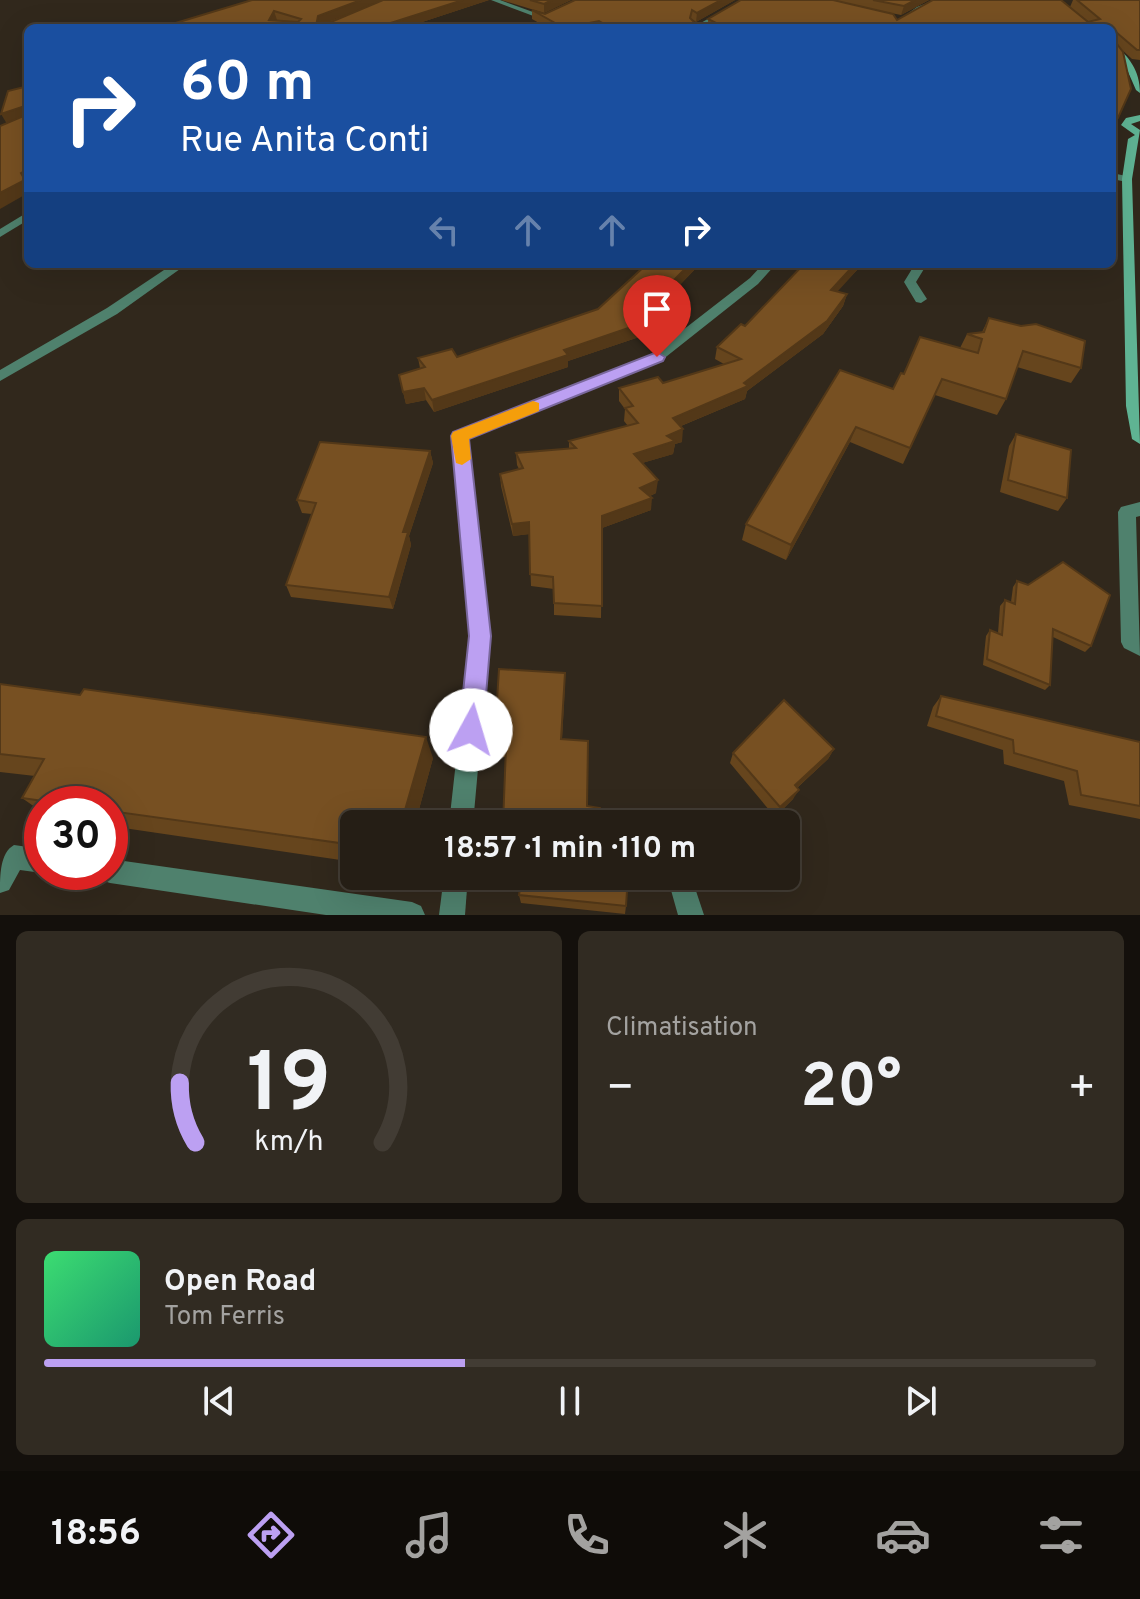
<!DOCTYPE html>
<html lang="fr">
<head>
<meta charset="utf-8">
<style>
	body { margin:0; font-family:Overpass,sans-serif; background:#312b22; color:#f1f3f6; height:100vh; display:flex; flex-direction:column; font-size:30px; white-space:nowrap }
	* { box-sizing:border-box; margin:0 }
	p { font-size:26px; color:#a3a2a0 }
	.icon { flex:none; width:44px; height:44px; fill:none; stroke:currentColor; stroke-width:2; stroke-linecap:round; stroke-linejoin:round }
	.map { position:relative; height:915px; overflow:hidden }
	.drawer { display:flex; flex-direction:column; gap:16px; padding:16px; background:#14100c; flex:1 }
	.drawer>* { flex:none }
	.hud { position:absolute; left:24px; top:24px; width:1092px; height:244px; border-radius:12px; box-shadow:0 8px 32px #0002,0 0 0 2px #423c34; background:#1a4fa0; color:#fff; overflow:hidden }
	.speed { position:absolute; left:24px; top:786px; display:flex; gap:16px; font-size:40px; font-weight:700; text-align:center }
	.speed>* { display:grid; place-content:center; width:104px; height:104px; border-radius:50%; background:#251e15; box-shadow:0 8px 32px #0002,0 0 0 2px #423c34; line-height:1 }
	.speed .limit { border:12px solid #d22; background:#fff; color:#111 }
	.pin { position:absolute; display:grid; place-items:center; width:68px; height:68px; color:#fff; margin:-82px -34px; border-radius:50% 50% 50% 0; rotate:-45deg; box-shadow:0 0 8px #0007 }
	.pin .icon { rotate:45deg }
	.me { position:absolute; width:88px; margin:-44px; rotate:6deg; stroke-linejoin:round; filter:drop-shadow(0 0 6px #0008) }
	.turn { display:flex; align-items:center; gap:28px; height:168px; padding:0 24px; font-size:36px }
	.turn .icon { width:104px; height:104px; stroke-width:2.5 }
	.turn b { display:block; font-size:56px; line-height:68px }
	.lanes { display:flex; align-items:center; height:76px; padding:0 24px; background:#0003; justify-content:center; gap:40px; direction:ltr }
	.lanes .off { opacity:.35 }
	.big { font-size:60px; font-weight:700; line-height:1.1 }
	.drawer .widget { flex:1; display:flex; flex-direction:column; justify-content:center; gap:12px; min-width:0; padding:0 28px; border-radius:12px; background:#312b22 }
	.drawer .dial { align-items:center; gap:0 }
	.dial svg { height:208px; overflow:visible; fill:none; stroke:#423c34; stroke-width:7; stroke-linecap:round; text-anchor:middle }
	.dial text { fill:#f1f3f6; stroke:none }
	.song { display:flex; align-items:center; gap:24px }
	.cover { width:96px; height:96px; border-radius:12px; background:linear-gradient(135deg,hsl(140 70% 55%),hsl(160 70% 35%)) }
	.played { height:8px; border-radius:4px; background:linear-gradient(90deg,#bca0f2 40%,#423c34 40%) }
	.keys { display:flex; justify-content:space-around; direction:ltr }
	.heat { display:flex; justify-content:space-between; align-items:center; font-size:44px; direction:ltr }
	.drawer .tiles { flex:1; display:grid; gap:16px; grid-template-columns:1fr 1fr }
	.widget:last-child { grid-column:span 2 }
	.trip { position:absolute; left:340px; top:810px; width:460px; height:80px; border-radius:12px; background:#251e15; box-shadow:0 8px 32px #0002,0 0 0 2px #423c34; font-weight:700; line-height:80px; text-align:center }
	.tabs { display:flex; height:128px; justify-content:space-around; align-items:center; background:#0f0c08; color:#a3a2a0 }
	.tabs .icon { width:56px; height:56px }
	.tabs .selected { color:#bca0f2 }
	.tabs b { font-size:36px; color:#f1f3f6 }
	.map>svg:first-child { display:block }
</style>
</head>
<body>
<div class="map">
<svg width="1140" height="915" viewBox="0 0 1140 915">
	<rect width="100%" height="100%" fill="#31281c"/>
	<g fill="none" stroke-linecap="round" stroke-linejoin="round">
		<g fill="#4f816d" fill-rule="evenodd">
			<path d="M 491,0 L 500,0 L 544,16 L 578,0 L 587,0 L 544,20 Z"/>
			<path d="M 741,0 L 749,0 L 701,28 L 692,28 Z"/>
			<path d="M 935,0 L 944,0 L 921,9 L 897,28 L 888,28 L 917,7 Z"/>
			<path d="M 1112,173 L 1131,177 L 1132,179 L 1127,182 L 1112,179 Z"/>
			<path d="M 28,212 L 28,220 L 0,237 L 0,229 Z"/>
			<path d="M 173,264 L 187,264 L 117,314 L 0,381 L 0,370 L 107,308 Z"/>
			<path d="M 763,264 L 776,264 L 758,284 L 662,360 L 468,439 L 490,636 L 473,824 L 449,824 L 470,636 L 452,436 L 454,432 L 652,354 L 750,278 Z"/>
			<path d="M 915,264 L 927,264 L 916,282 L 927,299 L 921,303 L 916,302 L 904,282 Z"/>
			<path d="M 1140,502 L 1140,516 L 1136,517 L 1140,656 L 1124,648 L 1121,642 L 1118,512 L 1121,507 Z"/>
			<path d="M 14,845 L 42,849 L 42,872 L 45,872 L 42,873 L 20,870 L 9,890 L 0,893 C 0,875 0,853 14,845 Z"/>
			<path d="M 110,859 L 412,902 L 421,906 L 425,915 L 326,915 L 110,883 L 101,880 L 98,872 L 110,872 Z"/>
			<path d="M 444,876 L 468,876 L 465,915 L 439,915 Z"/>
			<path d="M 667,876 L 691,876 L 704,915 L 678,915 Z"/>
		</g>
		<g fill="#5fb393" fill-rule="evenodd">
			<path d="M 1112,44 C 1129,55 1140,71 1140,93 L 1136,90 L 1125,65 L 1112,50 Z"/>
			<path d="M 1140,115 L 1140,121 L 1131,124 L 1140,130 L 1132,179 L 1140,444 L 1132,439 L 1126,406 L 1122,179 L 1128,139 L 1135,135 L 1121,125 L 1126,118 Z"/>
		</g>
	</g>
	<g fill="#66451d">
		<path d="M 252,0 L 489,0 L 404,28 L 159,28 Z"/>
		<path d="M 501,0 L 571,0 L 544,13 Z"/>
		<path d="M 735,0 L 696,22 L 692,19 L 695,28 L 548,28 L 532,19 L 532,10 L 545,14 Z"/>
		<path d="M 741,0 L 929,0 L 901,15 L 881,11 L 897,20 L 1089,22 L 1070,7 L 1073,0 L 1140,0 L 1140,60 L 1132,59 L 1120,48 L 1118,118 L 1113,128 L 1112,28 L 708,28 L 708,19 Z"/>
		<path d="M 648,264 L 700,264 L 674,291 L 638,311 L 649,321 L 648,334 L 568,361 L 568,367 L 434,412 L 426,400 L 406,404 L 399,375 L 420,368 L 418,358 L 457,357 L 598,309 Z"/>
		<path d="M 791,264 L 859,264 L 858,269 L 837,291 L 847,294 L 843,306 L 823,334 L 747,391 L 745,399 L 681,426 L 682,442 L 675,444 L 673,454 L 642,463 L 656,493 L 650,496 L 651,510 L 602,528 L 601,618 L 554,615 L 554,589 L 531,586 L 529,534 L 513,536 L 501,486 L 500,474 L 519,469 L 517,465 L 516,453 L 569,449 L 569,441 L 628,426 L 624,421 L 625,409 L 619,401 L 619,388 L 663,383 L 724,364 L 715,359 L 717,347 L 745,326 L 801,267 Z"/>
		<path d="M 989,318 L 1081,368 L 1071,383 L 1017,367 L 1006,399 L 997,415 L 935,395 L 903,464 L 850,442 L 786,560 L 742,540 L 746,524 L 893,389 L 904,374 L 960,348 L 967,334 L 982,332 Z"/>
		<path d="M 1016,434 L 1067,498 L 1058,511 L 1000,492 L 1009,446 Z"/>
		<path d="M 430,451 L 433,463 L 409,536 L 411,545 L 393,609 L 291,597 L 286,585 L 312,514 L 302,513 L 297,500 Z"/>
		<path d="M 1017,581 L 1091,646 L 1085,652 L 1053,637 L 1050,685 L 1045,690 L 983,665 L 986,636 L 990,630 L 998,633 L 1000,606 L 1005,600 L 1011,602 L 1013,587 Z"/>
		<path d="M 0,684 L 433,758 L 415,824 L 354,824 L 354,862 L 110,826 L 110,804 L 42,804 L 42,812 L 22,798 L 35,776 L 0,772 Z"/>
		<path d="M 565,684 L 562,739 L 587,806 L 506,757 L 496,757 L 494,747 Z"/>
		<path d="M 941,696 L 1140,742 L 1140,819 L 1069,805 L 1064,781 L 1004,764 L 1003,750 L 927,726 L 933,707 Z"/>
		<path d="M 834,749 L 828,759 L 797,788 L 793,799 L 775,817 L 730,763 L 733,753 Z"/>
		<path d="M 519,895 L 626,906 L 625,914 L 521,903 Z"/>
	</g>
	<g fill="#533818">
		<path d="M 361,0 L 386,0 L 320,25 L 317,21 L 318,16 Z"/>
		<path d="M 463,0 L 489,0 L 404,28 L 378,28 L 378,27 Z"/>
		<path d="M 552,0 L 571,0 L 544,13 L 544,4 Z"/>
		<path d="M 721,0 L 735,0 L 696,22 L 697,13 Z"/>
		<path d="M 915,0 L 929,0 L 901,15 L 904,6 Z"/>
		<path d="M 274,11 L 277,20 L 269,20 Z"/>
		<path d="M 599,21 L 599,28 L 566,28 Z"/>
		<path d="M 22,107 L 27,117 L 7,124 L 1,114 Z"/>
		<path d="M 28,169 L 28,184 L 27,185 L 21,173 Z"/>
		<path d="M 25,180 L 28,186 L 28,193 L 0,209 L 0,193 Z"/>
		<path d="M 690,264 L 700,264 L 674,291 L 630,316 L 630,304 Z"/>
		<path d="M 855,264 L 859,264 L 858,269 L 828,302 L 831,290 Z"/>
		<path d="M 847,294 L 843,306 L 823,334 L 747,391 L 745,399 L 671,430 L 673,418 L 744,383 Z"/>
		<path d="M 649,321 L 648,334 L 568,361 L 568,367 L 434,412 L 432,400 L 564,350 Z"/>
		<path d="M 424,388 L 426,400 L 406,404 L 403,392 Z"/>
		<path d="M 856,427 L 850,442 L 786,560 L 791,545 Z"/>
		<path d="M 683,429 L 682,442 L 675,444 L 673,454 L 632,466 L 634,454 L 667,436 Z"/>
		<path d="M 430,451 L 433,463 L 409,536 L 411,545 L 393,609 L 389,597 L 403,532 Z"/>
		<path d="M 658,480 L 656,493 L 639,501 L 640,488 Z"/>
		<path d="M 652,498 L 651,510 L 602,528 L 602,516 Z"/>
		<path d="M 529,522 L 530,534 L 513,536 L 512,524 Z"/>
		<path d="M 426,737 L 433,758 L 415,824 L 401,824 Z"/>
		<path d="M 834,749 L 828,759 L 789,795 L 795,785 Z"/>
		<path d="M 799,790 L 793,799 L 775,817 L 780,807 Z"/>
	</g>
	<g fill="#775022" stroke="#533818" stroke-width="2" fill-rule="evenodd">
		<path d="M 252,0 L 361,0 L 318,16 L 317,21 L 331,22 L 383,0 L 463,0 L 378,27 L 378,28 L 159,28 ZM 274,11 L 301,19 L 298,22 L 269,20 Z"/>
		<path d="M 530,0 L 552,0 L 544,4 Z"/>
		<path d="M 575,0 L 721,0 L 697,13 L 692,10 L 690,18 L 694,22 L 695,28 L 611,28 L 599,21 L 564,28 L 532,10 L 545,14 Z"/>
		<path d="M 741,0 L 833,0 L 893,14 L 897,20 L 933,0 L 1061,0 L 1088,22 L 1100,19 L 1077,0 L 1140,0 L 1140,50 L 1137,50 L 1116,32 L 1114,40 L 1123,52 L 1131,89 L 1118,118 L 1112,117 L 1112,28 L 726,28 L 708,19 Z"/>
		<path d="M 873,0 L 915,0 L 904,6 Z"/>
		<path d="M 28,86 L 28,169 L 21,173 L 25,180 L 0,193 L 0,126 L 26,115 L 22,107 L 1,114 L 8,91 Z"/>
		<path d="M 647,264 L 690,264 L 675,279 L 630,304 L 649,321 L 564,350 L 568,355 L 432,400 L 424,388 L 403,392 L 399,375 L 425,367 L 418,358 L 452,349 L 457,357 L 598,309 Z"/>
		<path d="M 804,264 L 855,264 L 831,290 L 847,294 L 827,321 L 744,383 L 748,386 L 673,418 L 683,429 L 667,436 L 675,441 L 634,454 L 658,480 L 640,488 L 652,498 L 602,516 L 602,606 L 554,603 L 553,577 L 530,574 L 529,522 L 512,524 L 500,474 L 523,468 L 516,453 L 576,448 L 569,441 L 638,423 L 625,408 L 633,406 L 619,388 L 658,377 L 663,383 L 741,359 L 717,347 L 741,324 L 745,326 Z"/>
		<path d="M 989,318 L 1021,326 L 1036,324 L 1085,341 L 1081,368 L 1023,351 L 1006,399 L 942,379 L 910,448 L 856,427 L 791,545 L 746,524 L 840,370 L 893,389 L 901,373 L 904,374 L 920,337 L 978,353 L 982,339 L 967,334 L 984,332 Z"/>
		<path d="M 1016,434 L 1071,450 L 1067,498 L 1008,480 Z"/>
		<path d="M 320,442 L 430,451 L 403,532 L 408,532 L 389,597 L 286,585 L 316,503 L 297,500 Z"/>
		<path d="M 1063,562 L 1110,595 L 1091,646 L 1053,629 L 1050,685 L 987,659 L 990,630 L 1002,635 L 1005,600 L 1015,604 L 1017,581 L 1028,585 Z"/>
		<path d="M 499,669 L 565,673 L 561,739 L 588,741 L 587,806 L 600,808 L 599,824 L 503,824 L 506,747 L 494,747 Z"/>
		<path d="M 0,684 L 80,695 L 84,689 L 426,737 L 401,824 L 354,824 L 354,845 L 110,811 L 110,804 L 64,804 L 22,798 L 44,759 L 0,754 Z"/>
		<path d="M 941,696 L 1140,742 L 1140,806 L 1081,795 L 1077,771 L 1014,753 L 1013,740 L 936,716 Z"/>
		<path d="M 784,700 L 834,749 L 795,785 L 799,790 L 780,807 L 733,753 Z"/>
		<path d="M 522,876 L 628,876 L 626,906 L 519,895 Z"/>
	</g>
	<path fill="#bca0f2" stroke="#7a689d" stroke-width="2" d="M 657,352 L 665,357 L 663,361 L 469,439 L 491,636 L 483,730 L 479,738 L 471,742 L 462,738 L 459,730 L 469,636 L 451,436 L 453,432 Z"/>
	<path fill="#f59e0b" d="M 533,401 L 539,403 L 539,411 L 469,439 L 471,459 L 462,465 L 456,463 L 451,436 L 453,432 Z"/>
</svg>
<div class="speed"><div class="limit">30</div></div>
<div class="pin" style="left:657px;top:357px;background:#d93025"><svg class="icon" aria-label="arrive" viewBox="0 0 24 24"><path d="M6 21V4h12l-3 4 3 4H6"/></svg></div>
<svg class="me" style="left:471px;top:730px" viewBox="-20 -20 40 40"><circle r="19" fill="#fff"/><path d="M0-13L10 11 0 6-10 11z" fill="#bca0f2"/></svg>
<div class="trip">18:57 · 1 min · 110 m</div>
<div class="hud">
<div class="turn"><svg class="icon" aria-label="right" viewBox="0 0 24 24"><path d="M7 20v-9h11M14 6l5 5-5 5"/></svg><div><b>60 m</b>Rue Anita Conti</div></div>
<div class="lanes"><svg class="icon off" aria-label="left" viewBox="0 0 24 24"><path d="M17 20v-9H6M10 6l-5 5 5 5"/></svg><svg class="icon off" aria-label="ahead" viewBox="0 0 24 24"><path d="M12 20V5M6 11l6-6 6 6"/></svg><svg class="icon off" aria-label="ahead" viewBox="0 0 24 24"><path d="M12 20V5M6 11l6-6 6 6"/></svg><svg class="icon" aria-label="right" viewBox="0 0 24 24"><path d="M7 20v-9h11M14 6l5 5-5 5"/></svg></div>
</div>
</div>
<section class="drawer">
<div class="tiles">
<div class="widget dial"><svg viewBox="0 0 100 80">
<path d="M14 69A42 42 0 1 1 86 69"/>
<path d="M14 69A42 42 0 0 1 8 46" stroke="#bca0f2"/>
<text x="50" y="56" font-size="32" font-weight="700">19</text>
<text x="50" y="72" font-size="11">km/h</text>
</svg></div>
<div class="widget"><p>Climatisation</p>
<div class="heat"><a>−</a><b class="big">20°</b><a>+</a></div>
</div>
<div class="widget">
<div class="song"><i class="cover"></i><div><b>Open Road</b><p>Tom Ferris</p></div></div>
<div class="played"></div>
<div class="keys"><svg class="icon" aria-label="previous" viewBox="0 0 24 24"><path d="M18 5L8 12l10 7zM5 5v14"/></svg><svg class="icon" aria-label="pause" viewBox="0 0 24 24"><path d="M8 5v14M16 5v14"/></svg><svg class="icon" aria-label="next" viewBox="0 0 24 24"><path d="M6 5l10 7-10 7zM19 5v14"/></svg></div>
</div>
</div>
</section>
<nav class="tabs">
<b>18:56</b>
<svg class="icon selected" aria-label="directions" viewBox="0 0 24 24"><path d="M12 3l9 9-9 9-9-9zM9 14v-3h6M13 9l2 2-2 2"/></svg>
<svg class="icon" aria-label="music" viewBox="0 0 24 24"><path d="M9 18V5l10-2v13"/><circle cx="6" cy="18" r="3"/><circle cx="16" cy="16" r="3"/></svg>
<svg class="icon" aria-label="phone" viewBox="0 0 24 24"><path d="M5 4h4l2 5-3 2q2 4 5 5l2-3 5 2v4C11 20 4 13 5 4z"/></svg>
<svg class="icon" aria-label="climate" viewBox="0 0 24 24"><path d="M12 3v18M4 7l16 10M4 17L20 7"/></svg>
<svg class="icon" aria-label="car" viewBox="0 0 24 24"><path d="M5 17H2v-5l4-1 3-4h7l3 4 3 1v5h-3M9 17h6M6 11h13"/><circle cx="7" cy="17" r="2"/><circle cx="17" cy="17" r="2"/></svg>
<svg class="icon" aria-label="filters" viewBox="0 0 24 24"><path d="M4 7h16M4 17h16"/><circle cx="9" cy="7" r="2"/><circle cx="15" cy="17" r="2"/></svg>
</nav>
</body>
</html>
